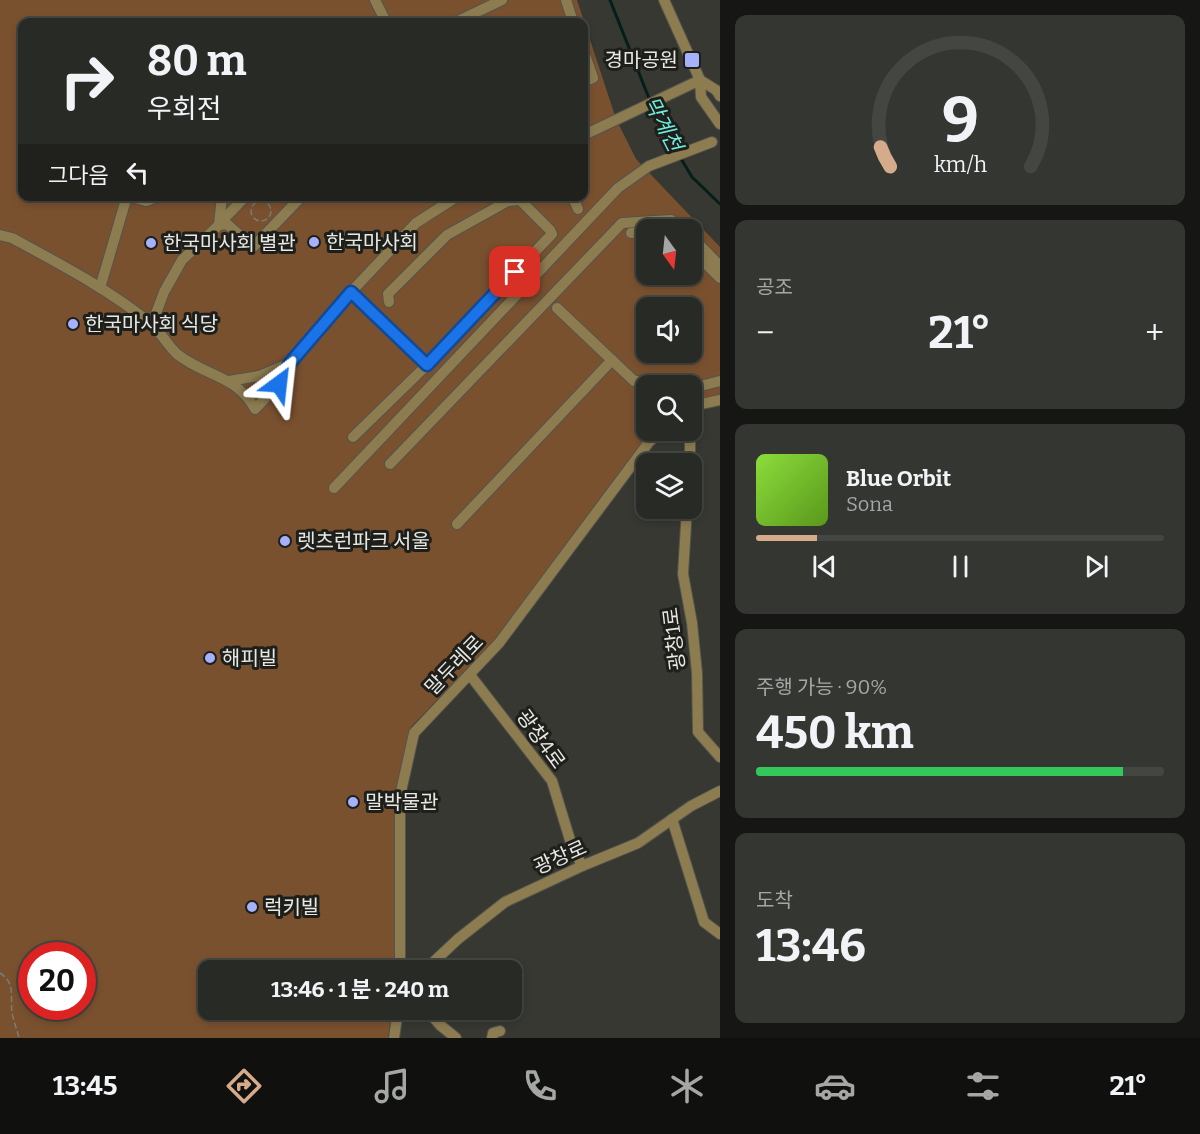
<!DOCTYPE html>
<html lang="ko">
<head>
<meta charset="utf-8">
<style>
	body { margin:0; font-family:Bitter,"Noto Sans KR",serif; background:#343632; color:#f1f3f6; height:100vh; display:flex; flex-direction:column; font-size:22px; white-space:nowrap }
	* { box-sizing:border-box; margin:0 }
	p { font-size:20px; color:#a5a7a7 }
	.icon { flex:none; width:33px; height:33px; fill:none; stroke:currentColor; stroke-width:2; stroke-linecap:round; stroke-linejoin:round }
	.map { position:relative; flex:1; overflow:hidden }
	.sheet { display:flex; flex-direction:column; gap:15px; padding:15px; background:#161714; width:480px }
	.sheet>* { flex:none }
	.hud { position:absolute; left:18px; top:18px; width:570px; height:183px; border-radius:12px; box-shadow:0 3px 9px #0003,0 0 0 2px #444642; background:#282a25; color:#f1f3f6; overflow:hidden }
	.needle { width:39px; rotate:165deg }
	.tools { position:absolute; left:636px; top:219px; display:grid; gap:12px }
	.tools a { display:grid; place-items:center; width:66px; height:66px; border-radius:12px; background:#282a25; box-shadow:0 3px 9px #0003,0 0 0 2px #444642; font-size:30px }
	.speed { position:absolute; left:18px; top:942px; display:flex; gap:12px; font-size:30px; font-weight:700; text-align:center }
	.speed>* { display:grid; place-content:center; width:78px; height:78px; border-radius:50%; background:#282a25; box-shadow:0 3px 9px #0003,0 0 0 2px #444642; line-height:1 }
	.speed .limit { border:9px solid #d22; background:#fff; color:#111 }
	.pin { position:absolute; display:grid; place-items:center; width:51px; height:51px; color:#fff; margin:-26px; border-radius:12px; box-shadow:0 3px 9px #0006 }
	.me { position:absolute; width:66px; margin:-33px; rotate:30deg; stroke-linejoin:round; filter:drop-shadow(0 0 4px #0008) }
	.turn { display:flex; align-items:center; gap:21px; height:126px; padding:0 30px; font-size:27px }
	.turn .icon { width:78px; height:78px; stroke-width:2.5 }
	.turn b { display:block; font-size:42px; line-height:51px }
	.then { display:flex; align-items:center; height:57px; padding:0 30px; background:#0003; gap:12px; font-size:22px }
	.big { font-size:45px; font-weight:700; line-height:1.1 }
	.sheet .tile { flex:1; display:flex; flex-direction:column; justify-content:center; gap:9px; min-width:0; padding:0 21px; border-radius:12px; background:#343632 }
	.sheet .dial { align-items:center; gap:0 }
	.dial svg { height:156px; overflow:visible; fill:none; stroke:#444642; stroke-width:7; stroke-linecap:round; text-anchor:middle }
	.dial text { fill:#f1f3f6; stroke:none }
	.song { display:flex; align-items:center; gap:18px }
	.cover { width:72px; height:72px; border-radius:9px; background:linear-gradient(135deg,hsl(90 70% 55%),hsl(90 70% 35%)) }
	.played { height:6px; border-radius:3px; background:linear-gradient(90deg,#d6ab8b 15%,#444642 15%) }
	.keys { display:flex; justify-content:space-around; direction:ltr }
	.heat { display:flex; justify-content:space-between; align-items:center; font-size:33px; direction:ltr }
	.charge { height:9px; border-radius:4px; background:linear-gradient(90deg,#34c759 90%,#444642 0) }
	.trip { position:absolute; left:198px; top:960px; width:324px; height:60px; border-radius:12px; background:#282a25; box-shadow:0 3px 9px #0003,0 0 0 2px #444642; font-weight:700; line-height:60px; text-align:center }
	.menu { display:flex; height:96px; justify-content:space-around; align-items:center; background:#10110f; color:#a5a7a7 }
	.menu .icon { width:42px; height:42px }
	.menu .selected { color:#d6ab8b }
	.menu b { font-size:27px; color:#f1f3f6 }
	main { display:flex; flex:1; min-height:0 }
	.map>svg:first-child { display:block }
</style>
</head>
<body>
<main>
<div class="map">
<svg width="720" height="1038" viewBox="0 0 720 1038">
	<rect width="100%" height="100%" fill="#363831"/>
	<path fill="#7a512f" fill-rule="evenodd" d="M 0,0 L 577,0 L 616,119 L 636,159 L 720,247 L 720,395 L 692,402 L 692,386 L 646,386 L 646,430 L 657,431 L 495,640 L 411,727 L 403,759 L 396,796 L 396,970 L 208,970 L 208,1010 L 392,1010 L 388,1038 L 0,1038 ZM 22,22 L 584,22 L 584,196 L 22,196 ZM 646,230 L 692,230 L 692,274 L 646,274 ZM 646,308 L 692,308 L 692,352 L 646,352 ZM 32,956 L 82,956 L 82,1006 L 32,1006 Z"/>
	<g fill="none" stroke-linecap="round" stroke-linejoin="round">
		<g stroke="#041f1b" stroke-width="3">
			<path d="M 610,0 L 662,131 L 676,152"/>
			<path d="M 680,157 L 692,177 L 720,204"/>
		</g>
		<g stroke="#52544e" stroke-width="12">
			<g id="minor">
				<path d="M 375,0 L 386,22"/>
				<path d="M 566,0 L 573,22"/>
				<path d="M 456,22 L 502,0"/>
				<path d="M 584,52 L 593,78 L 584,82"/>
				<path d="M 720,96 L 716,90 L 700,80 L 701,97 L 720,124"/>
				<path d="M 584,135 L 700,80 L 664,0"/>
				<path d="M 128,196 L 146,201 L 160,196"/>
				<path d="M 572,196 L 578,209"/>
				<path d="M 219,224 L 246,196"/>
				<path d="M 219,225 L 227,224 L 253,247 L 302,196"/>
				<path d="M 631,233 L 646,232"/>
				<path d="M 0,235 L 12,238 C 60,264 108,289 150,323 C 161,332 167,345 177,354 C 204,376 237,375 255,409 L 279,384 L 290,363 L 351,292 L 416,223 L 458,196"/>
				<path d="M 692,237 L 720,266"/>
				<path d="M 692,250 L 720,278"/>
				<path d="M 100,288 L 127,196"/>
				<path d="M 351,292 L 427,365"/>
				<path d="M 557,308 L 634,381 L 666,381 L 672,386"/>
				<path d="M 152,324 L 164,292 L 182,260 L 219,225 L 222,196"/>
				<path d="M 229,381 L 259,376 L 290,363"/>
				<path d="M 692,388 L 720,381"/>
				<path d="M 692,406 L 720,400"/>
				<path d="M 690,430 L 690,464"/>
				<path d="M 353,437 L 427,365 L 552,234 L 550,230 L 520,200 L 508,201 L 447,235 L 388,294 L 389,302"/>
				<path d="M 390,464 L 622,223 L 671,220 L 684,230"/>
				<path d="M 334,488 L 618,188 L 649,166 L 712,142"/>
				<path d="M 687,508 L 683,574 L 692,623 L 697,673 L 698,732 L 720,757"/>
				<path d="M 457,524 L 612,360"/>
				<path d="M 470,675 L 552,781 L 570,840 L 582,866"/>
				<path d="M 672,819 L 704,922 L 720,934"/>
				<path d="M 400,970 L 400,796 L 414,733 L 499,643 L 649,442 L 662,430"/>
				<path d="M 425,970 L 458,939 L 505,902 L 582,866 L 638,843 L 691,806 L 720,791"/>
				<path d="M 427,1010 L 440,1025 L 456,1038"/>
				<path d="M 394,1038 L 398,1010"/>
				<path d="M 492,1038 L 493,1033 L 500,1031"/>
			</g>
		</g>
		<g stroke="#7a7c76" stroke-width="1.5" stroke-dasharray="6 3" stroke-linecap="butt">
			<circle cx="261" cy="211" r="10"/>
			<path d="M 0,973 C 16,983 10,998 12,1013 C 14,1022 17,1030 19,1038"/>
		</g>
		<use href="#minor" stroke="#8d7c50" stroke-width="10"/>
	</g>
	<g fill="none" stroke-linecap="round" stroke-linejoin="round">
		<g stroke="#114b97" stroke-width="15">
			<path id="route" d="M 279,384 L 290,363 L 351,292 L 427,365 L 515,272"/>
		</g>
		<use href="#route" stroke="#1a73e8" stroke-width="10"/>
	</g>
	<g fill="#a6b1fc" stroke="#1e1f1b" stroke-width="2">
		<rect x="684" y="52" width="16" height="16" rx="3"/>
		<circle cx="314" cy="242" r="6"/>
		<circle cx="151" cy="243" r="6"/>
		<circle cx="73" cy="324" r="6"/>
		<circle cx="285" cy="541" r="6"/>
		<circle cx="210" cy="658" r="6"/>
		<circle cx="353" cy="802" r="6"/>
		<circle cx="252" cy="907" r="6"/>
	</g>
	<g text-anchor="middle" stroke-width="6" stroke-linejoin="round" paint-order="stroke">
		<g font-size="20" fill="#e7e8e4" stroke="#1e1f1b" text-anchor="start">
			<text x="678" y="67" text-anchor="end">경마공원</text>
			<text x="326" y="249">한국마사회</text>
			<text x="163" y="250">한국마사회 별관</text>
			<text x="85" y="331">한국마사회 식당</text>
			<text x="297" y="548">렛츠런파크 서울</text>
			<text x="222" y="665">해피빌</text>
			<text x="365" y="809">말박물관</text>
			<text x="264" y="914">럭키빌</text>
		</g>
		<g font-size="20" fill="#e7e8e4" stroke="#1e1f1b">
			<text transform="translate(674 639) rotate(-97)" y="7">광창1로</text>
			<text transform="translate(454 665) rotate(-46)" y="7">말두레로</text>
			<text transform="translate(541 739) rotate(54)" y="7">광창4로</text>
			<text transform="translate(560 857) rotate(-24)" y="7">광창로</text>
		</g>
		<g font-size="21" font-style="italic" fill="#6feddc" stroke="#1e1f1b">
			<text transform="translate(663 124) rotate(63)" y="7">막계천</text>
		</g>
	</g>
</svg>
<div class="tools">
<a><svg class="needle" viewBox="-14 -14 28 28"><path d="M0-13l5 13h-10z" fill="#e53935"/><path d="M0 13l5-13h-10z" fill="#a5a7a7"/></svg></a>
<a><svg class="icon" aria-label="sound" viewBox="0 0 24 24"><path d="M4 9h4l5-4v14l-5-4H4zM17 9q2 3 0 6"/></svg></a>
<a><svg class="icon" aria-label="search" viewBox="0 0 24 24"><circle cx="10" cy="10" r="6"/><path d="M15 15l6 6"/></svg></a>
<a><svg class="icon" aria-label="layers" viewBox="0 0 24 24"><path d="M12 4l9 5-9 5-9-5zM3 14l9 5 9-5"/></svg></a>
</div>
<div class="speed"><div class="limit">20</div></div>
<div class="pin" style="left:515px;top:272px;background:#d93025"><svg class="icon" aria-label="arrive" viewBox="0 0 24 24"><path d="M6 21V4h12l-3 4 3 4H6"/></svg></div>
<svg class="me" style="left:279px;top:384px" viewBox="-20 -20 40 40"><path d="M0-17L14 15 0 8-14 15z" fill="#1a73e8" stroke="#fff" stroke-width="4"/></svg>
<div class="trip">13:46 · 1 분 · 240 m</div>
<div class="hud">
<div class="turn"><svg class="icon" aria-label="right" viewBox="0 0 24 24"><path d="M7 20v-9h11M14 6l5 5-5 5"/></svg><div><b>80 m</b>우회전</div></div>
<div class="then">그다음<svg class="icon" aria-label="left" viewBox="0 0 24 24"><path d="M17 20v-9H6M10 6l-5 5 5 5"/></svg></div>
</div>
</div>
<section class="sheet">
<div class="tile dial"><svg viewBox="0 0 100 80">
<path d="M14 69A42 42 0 1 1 86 69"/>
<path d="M14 69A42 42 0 0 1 9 59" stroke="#d6ab8b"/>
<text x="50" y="56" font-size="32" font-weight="700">9</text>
<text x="50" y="72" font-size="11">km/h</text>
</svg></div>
<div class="tile"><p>공조</p>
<div class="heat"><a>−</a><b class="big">21°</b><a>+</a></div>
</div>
<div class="tile">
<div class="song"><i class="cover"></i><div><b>Blue Orbit</b><p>Sona</p></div></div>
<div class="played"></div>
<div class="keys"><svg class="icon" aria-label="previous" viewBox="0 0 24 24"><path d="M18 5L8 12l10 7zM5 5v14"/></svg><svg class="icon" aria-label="pause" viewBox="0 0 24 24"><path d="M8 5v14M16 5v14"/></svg><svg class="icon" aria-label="next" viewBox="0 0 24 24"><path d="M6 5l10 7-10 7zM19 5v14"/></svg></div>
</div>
<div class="tile"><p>주행 가능 · 90%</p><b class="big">450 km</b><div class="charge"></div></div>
<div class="tile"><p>도착</p><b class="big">13:46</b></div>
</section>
</main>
<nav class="menu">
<b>13:45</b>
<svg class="icon selected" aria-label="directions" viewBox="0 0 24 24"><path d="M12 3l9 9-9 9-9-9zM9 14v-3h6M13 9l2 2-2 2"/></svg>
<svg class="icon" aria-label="music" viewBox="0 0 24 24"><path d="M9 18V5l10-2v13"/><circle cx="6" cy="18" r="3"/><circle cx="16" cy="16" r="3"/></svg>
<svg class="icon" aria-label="phone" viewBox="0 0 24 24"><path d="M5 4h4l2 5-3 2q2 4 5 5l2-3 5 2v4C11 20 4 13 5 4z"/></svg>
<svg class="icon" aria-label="climate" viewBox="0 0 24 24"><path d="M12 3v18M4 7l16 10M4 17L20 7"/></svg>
<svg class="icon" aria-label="car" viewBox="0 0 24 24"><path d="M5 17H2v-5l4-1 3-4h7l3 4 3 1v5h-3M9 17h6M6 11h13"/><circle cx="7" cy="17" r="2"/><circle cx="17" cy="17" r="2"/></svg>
<svg class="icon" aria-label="filters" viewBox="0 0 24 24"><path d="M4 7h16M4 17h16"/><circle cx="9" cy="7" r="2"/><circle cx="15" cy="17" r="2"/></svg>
<b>21°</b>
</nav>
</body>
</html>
